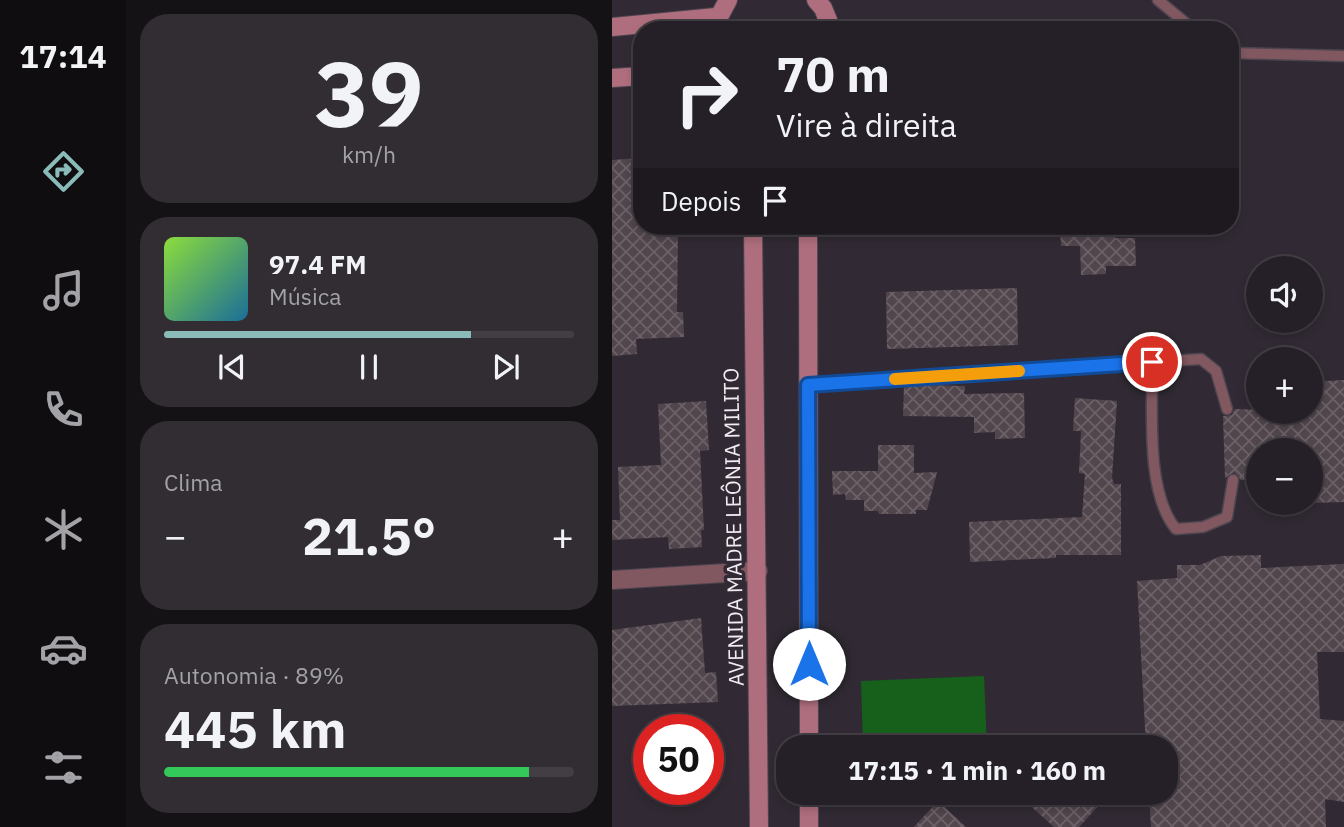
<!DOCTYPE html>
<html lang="pt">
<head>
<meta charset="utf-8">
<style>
	body { margin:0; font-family:"IBM Plex Sans",sans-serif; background:#312d33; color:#f1f3f6; height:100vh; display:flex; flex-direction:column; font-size:26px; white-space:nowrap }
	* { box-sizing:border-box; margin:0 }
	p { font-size:23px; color:#a3a3a7 }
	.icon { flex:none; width:38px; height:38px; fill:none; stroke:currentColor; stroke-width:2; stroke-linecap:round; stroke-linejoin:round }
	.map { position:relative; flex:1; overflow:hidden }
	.drawer { display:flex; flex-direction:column; gap:14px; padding:14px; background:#141215; width:486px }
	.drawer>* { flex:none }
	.top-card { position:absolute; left:21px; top:21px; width:606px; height:214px; border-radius:28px; box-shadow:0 4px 10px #0003,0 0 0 2px #423e44; background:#252027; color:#f1f3f6; overflow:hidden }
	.tools { position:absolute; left:634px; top:256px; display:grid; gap:14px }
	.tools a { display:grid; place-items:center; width:77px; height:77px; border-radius:50%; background:#252027; box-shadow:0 4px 10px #0003,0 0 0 2px #423e44; font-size:35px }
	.speed { position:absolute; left:21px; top:714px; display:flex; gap:14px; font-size:35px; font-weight:700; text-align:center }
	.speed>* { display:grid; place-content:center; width:91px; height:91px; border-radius:50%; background:#252027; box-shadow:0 4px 10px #0003,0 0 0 2px #423e44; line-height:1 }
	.speed .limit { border:10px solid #d22; background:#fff; color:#111 }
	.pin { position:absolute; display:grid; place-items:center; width:60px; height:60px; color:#fff; margin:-30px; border:4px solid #fff; border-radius:50%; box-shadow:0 2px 7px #0007 }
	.me { position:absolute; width:77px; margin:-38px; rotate:0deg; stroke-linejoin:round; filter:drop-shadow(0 0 5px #0008) }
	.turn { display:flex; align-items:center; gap:24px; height:147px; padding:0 28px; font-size:32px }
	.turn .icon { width:91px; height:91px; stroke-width:2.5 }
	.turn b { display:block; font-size:49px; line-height:60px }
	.then { display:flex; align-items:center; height:66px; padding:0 28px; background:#0003; gap:14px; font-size:26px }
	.big { font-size:52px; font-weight:700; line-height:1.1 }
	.drawer .widget { flex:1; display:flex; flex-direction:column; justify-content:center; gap:10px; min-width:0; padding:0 24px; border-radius:28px; background:#312d33 }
	.drawer .dial { align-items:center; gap:0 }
	.dial b { font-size:91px; line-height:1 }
	.song { display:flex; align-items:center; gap:21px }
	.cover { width:84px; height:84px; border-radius:10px; background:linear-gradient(135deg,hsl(90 70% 55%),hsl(200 70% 35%)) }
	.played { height:7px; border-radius:4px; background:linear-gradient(90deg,#8bbbb9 75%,#423e44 75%) }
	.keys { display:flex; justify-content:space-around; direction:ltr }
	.heat { display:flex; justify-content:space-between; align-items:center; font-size:38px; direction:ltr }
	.charge { height:10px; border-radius:5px; background:linear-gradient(90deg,#34c759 89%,#423e44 0) }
	.trip { position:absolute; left:164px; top:735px; width:402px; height:70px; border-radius:28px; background:#252027; box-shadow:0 4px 10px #0003,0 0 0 2px #423e44; font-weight:700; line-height:70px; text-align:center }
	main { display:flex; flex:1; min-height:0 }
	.dock { display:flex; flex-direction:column; width:126px; justify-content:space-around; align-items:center; background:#0f0d10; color:#a3a3a7 }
	.dock .icon { width:49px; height:49px }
	.dock .on { color:#8bbbb9 }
	.dock b { font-size:32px; color:#f1f3f6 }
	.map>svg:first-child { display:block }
</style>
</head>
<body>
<main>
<nav class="dock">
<b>17:14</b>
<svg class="icon on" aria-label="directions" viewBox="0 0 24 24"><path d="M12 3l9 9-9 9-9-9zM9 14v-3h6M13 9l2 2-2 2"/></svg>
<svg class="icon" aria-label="music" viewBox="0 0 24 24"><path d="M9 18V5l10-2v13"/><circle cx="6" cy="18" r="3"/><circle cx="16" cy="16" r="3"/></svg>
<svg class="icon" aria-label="phone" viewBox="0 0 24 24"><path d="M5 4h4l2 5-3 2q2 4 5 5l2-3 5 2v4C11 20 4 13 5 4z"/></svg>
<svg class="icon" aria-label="climate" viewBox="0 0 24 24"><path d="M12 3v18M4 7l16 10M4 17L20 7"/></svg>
<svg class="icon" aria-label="car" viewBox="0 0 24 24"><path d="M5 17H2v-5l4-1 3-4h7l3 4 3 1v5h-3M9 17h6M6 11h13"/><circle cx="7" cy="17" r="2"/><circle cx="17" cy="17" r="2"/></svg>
<svg class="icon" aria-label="filters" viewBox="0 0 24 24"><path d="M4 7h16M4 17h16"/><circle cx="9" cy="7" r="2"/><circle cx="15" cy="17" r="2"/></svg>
</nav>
<section class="drawer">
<div class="widget dial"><b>39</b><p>km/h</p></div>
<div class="widget">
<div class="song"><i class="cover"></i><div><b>97.4 FM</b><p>Música</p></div></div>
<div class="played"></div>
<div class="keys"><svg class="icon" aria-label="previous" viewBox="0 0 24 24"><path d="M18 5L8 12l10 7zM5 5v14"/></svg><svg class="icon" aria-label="pause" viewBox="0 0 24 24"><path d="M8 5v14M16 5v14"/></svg><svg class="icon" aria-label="next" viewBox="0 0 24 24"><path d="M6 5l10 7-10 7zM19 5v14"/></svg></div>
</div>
<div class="widget"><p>Clima</p>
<div class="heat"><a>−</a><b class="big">21.5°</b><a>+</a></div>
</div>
<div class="widget"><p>Autonomia · 89%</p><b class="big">445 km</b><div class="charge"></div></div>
</section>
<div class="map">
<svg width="732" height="827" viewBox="0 0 732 827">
	<defs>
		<pattern id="building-cross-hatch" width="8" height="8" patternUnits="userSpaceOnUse" patternTransform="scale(1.75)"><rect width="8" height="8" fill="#52464d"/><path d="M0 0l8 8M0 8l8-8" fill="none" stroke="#6b6167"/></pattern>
	</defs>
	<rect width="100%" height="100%" fill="#312a34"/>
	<path fill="#16601c" d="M 372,676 L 375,747 L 251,747 L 249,681 Z"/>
	<g fill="url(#building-cross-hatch)">
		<path d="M 30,158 L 30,226 L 66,226 L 65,312 L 71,312 L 72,337 L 24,339 L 25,354 L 0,356 L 0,160 Z"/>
		<path d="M 448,226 L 503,226 L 503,238 L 523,238 L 524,266 L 494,266 L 494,274 L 469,275 L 468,246 L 449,246 Z"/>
		<path d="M 405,288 L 406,345 L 275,349 L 274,292 Z"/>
		<path d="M 732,380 L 732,502 L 698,503 L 698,450 L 646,450 L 646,480 L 629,480 L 622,472 L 613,478 L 611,416 L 620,415 L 623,409 L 698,411 L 698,382 Z"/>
		<path d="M 312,385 L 353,386 L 352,394 L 412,393 L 413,438 L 383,439 L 383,432 L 362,433 L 362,417 L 291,416 L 292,387 Z"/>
		<path d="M 463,398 L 505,401 L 500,478 L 502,484 L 509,484 L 509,555 L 444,555 L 444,558 L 358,562 L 357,522 L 470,517 L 473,474 L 467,473 L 469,431 L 461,431 Z"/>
		<path d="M 94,401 L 97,450 L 88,451 L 92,530 L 89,530 L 90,547 L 57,549 L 56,537 L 0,540 L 0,520 L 8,520 L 6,467 L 49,465 L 46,404 Z"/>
		<path d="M 266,445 L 302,445 L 302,473 L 325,472 L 315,510 L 304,510 L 304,514 L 267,514 L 266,511 L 252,511 L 252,500 L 234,500 L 233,494 L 221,495 L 220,471 L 266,471 Z"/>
		<path d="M 649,555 L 649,568 L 732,564 L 732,652 L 705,652 L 708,719 L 732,721 L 732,802 L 713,799 L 714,827 L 539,827 L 537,793 L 555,793 L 555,747 L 534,747 L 525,581 L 565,578 L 565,565 L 588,565 L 609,556 Z"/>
		<path d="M 89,618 L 93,673 L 104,672 L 106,702 L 0,706 L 0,630 Z"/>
		<path d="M 404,793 L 498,793 L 467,827 L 442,827 Z"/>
		<path d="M 326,801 L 354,827 L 302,827 Z"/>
	</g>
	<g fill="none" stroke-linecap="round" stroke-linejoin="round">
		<g stroke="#4c454f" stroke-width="13">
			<g id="service">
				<path d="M 546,0 L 582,30"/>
				<path d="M 618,53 L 732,56"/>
				<path d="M 540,362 C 541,409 533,492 564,529 L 591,527 L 615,517 L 621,480"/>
				<path d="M 196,385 L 589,359 L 604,371 L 615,409"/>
			</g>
		</g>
		<g stroke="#4c454f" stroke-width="20">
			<path id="minor" d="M 0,580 L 146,571"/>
		</g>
		<g stroke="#4c454f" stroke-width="20">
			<g id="secondary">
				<path d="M 204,0 L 211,8 L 220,30"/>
				<path d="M 0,27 L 104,17"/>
				<path d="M 100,30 L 116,0"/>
				<path d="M 0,78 L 30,76"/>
				<path d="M 141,226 L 147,827"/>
				<path d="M 196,226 L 197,747"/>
				<path d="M 197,793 L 197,827"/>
			</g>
		</g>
		<use href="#service" stroke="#815760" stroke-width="10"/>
		<use href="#minor" stroke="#815760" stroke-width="18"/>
		<use href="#secondary" stroke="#af6e7d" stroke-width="18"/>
	</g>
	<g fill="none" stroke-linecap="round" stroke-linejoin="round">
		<g stroke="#114b97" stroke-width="18">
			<path id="route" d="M 197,664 L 196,385 L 540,362"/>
		</g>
		<use href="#route" stroke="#1a73e8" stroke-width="12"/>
		<path stroke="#f59e0b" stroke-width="12" d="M 283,379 L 407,371"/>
	</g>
	<g text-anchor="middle" stroke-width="7" stroke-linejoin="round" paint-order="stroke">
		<g font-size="21" fill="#f1ecf2" stroke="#312a34">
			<text transform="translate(122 527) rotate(-91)" y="7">AVENIDA MADRE LEÔNIA MILITO</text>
		</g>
	</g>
</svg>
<div class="tools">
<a><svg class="icon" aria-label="sound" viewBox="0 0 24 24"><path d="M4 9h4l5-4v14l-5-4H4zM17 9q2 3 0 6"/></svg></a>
<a>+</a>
<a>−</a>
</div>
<div class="speed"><div class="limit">50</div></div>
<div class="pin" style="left:540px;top:362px;background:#d93025"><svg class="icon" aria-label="arrive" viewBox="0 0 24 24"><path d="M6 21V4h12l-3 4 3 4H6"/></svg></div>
<svg class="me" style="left:197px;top:664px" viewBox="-20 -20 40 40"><circle r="19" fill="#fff"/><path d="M0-13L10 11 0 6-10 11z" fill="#1a73e8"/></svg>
<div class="trip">17:15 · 1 min · 160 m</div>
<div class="top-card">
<div class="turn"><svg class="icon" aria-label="right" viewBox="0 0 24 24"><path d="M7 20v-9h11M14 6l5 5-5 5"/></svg><div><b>70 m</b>Vire à direita</div></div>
<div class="then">Depois<svg class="icon" aria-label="arrive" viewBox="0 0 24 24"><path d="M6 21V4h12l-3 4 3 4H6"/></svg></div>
</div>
</div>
</main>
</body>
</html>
